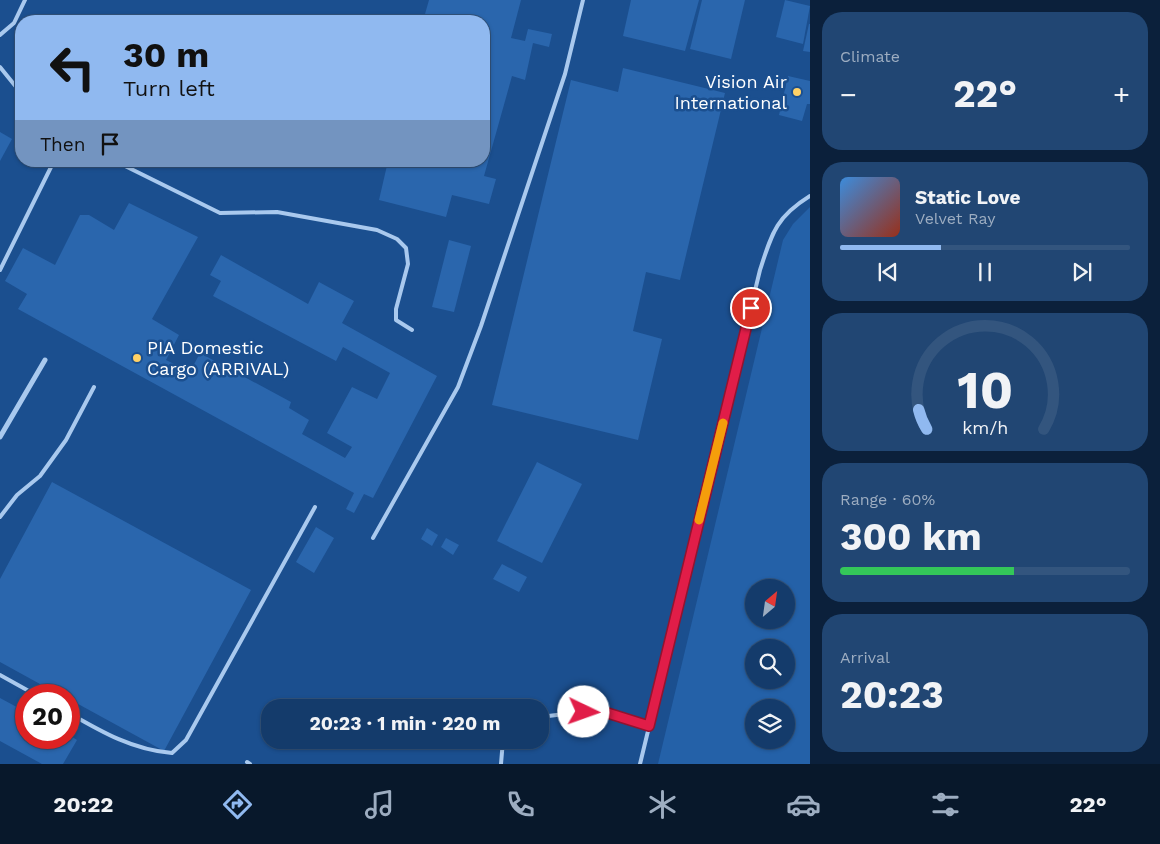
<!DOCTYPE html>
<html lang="en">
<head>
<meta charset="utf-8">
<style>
	body { margin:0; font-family:"Work Sans",sans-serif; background:#214673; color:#f1f3f6; height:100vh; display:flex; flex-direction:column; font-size:19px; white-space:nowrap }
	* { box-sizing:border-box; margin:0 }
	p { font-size:16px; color:#9dadc1 }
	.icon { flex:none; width:28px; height:28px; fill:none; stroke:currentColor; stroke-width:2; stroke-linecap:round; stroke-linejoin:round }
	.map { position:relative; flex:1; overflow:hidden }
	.sheet { display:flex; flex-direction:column; gap:12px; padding:12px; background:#0b203b; width:350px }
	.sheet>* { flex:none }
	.hud { position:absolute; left:15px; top:15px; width:475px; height:152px; border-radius:20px; box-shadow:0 1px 4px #0004,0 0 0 1px #33557e; background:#90b9f0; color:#111; overflow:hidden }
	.needle { width:32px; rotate:29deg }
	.fabs { position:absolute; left:745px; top:579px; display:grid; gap:10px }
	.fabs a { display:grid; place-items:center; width:50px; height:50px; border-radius:50%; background:#143b6b; box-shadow:0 1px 4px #0004,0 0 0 1px #33557e; font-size:25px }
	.speed { position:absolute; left:15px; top:684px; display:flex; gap:10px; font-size:25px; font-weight:700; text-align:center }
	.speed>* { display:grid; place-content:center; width:65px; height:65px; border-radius:50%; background:#143b6b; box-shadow:0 1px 4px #0004,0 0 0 1px #33557e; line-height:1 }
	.speed .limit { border:8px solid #d22; background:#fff; color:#111 }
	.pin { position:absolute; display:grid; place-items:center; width:42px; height:42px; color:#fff; margin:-21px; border:2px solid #fff; border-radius:50%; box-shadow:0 1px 5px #0007 }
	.me { position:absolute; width:55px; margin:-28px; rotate:93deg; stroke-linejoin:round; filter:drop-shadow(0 0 4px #0008) }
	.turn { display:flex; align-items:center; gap:18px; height:105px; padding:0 25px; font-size:22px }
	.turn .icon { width:65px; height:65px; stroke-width:2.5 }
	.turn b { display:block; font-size:35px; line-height:42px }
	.then { display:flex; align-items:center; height:48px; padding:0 25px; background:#0003; gap:10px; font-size:19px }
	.big { font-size:38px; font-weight:700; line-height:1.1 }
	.sheet .widget { flex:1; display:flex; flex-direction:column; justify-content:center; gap:8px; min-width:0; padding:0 18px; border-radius:20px; background:#214673 }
	.sheet .dial { align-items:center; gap:0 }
	.dial svg { height:130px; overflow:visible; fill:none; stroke:#33557e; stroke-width:7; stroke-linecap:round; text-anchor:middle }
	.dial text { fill:#f1f3f6; stroke:none }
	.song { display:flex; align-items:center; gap:15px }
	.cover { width:60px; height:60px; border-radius:8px; background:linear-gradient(135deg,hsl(210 70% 55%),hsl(10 70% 35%)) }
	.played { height:5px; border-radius:2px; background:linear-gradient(90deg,#90b9f0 35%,#33557e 35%) }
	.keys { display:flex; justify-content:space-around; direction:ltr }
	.heat { display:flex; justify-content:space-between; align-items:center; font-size:28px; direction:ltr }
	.charge { height:8px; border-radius:4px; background:linear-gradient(90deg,#34c759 60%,#33557e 0) }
	.trip { position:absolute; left:261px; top:699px; width:288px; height:50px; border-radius:20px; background:#143b6b; box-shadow:0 1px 4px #0004,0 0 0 1px #33557e; font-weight:700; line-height:50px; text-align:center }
	.menu { display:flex; height:80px; justify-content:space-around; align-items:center; background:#08182b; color:#9dadc1 }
	.menu .icon { width:35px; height:35px }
	.menu .current { color:#90b9f0 }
	.menu b { font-size:22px; color:#f1f3f6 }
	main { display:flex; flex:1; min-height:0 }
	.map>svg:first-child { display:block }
</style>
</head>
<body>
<main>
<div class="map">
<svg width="810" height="764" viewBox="0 0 810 764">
	<rect width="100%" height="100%" fill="#1b4f8f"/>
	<path fill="#2461a8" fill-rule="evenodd" d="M 810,207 L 810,764 L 658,764 L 783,240 L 793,224 ZM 754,588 L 786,588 L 786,620 L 754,620 ZM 754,648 L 786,648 L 786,680 L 754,680 ZM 754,708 L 786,708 L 786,740 L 754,740 Z"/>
	<g fill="#2a66ad">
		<path d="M 429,0 L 521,0 L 511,38 L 525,41 L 528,29 L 552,34 L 549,47 L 533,43 L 525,80 L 512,76 L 484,176 L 496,179 L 489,204 L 452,195 L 446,217 L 379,200 L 388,161 L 484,161 L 484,21 L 423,21 Z"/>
		<path d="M 631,0 L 699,0 L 685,51 L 623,36 Z"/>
		<path d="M 702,0 L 745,0 L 731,59 L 690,49 Z"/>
		<path d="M 785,0 L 810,6 L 803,44 L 776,37 Z"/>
		<path d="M 809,24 L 810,24 L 810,52 L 803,51 Z"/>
		<path d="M 623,68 L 725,93 L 680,280 L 646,272 L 633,331 L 662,339 L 638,440 L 492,405 L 571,80 L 618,92 Z"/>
		<path d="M 788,76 L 810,81 L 810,104 L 807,104 L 802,121 L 779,115 Z"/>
		<path d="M 0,132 L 12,139 L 0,161 Z"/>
		<path d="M 129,203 L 198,237 L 152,319 L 179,335 L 166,360 L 190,372 L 200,353 L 291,402 L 289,408 L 309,420 L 302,434 L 345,458 L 352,447 L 327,433 L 352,387 L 377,399 L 390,373 L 343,347 L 336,361 L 213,296 L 221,281 L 210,275 L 221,255 L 308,304 L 319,282 L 354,301 L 342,323 L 437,376 L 373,498 L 364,494 L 354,513 L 346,509 L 354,493 L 18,309 L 27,294 L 5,281 L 23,248 L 55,265 L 80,215 L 89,215 L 114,230 Z"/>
		<path d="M 449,240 L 471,246 L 454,312 L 432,307 Z"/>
		<path d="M 537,462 L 582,484 L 542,563 L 497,541 Z"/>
		<path d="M 52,482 L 251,590 L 164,751 L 69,699 L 69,695 L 60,695 L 0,662 L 0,579 Z"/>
		<path d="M 316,527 L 334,538 L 314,573 L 296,562 Z"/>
		<path d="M 427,528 L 438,535 L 432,546 L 421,539 Z"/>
		<path d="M 446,538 L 459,545 L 453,555 L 441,547 Z"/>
		<path d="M 502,564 L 527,577 L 519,592 L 493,579 Z"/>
		<path d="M 0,698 L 26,712 L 26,738 L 69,738 L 69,735 L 77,740 L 63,764 L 42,764 L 0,741 Z"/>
	</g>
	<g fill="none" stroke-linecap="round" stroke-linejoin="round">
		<g stroke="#a9c9ee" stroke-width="4">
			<path d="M 0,35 L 14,23 L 25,0"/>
			<path d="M 0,67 L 21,93"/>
			<path d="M 115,161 L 220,213 L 277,212 L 377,230 L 397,239 L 406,248 L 408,264 L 396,309 L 396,320 L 412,330"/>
			<path d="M 0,270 L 54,161"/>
			<path d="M 0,517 L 17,495 L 40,476 L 66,440 L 94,387"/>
			<path d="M 373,538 L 458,387 L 481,326 L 565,74 L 583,0"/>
			<path d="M 0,675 L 36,695"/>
			<path d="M 69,713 C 102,732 133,750 172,753 L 186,740 L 315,507"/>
			<path d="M 540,717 L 598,710 L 649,726"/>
			<path d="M 247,762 L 250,764"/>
			<path d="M 501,764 L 503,740"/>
			<path d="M 640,764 L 760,270 C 772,233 776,217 810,196"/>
		</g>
		<path stroke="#a9c9ee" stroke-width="5" d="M 0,437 L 45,360"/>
	</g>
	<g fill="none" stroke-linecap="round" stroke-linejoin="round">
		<g stroke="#92132f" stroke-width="12">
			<path id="route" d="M 584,712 L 598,710 L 649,726 L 751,308"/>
		</g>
		<use href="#route" stroke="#e11d48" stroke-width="9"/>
		<path stroke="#f59e0b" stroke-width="9" d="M 699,520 L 723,423"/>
	</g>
	<g fill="#ffd166" stroke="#1b4f8f" stroke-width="2">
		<circle cx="797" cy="92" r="5"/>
		<circle cx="137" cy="358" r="5"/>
	</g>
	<g text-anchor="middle" stroke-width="5" stroke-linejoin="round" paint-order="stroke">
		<g font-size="18" fill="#fff" stroke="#1b4f8f" text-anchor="end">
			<text x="787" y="88">Vision Air<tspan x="787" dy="21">International</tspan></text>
			<text x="147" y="354" text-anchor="start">PIA Domestic<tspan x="147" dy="21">Cargo (ARRIVAL)</tspan></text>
		</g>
	</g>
</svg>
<div class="fabs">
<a><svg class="needle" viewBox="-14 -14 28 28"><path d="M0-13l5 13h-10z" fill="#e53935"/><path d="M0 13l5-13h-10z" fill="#9dadc1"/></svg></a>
<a><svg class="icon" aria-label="search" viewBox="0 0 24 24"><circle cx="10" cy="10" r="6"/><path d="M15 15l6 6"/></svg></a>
<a><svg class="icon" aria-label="layers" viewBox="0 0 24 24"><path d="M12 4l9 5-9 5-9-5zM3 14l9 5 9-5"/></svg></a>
</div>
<div class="speed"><div class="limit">20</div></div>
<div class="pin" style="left:751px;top:308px;background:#d93025"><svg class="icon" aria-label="arrive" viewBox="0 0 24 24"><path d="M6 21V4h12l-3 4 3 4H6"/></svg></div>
<svg class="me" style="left:584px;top:712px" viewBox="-20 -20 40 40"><circle r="19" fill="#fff"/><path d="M0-13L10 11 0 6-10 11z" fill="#e11d48"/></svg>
<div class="trip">20:23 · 1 min · 220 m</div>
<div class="hud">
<div class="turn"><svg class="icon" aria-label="left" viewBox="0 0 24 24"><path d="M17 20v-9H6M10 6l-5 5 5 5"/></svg><div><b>30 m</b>Turn left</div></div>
<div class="then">Then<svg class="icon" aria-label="arrive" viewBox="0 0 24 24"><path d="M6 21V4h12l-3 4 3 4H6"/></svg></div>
</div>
</div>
<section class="sheet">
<div class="widget"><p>Climate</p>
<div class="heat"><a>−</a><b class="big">22°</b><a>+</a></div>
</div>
<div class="widget">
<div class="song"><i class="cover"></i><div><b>Static Love</b><p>Velvet Ray</p></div></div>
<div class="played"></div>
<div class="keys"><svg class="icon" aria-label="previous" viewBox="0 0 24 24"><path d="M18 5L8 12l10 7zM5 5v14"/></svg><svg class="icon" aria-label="pause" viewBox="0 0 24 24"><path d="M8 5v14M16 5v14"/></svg><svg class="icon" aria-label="next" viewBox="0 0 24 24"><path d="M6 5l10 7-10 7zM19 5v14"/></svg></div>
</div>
<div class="widget dial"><svg viewBox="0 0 100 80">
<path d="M14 69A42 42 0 1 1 86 69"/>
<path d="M14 69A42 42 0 0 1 9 57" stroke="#90b9f0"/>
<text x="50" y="56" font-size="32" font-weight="700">10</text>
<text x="50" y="72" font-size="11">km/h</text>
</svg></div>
<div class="widget"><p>Range · 60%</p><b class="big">300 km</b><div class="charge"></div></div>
<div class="widget"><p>Arrival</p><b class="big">20:23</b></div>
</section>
</main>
<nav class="menu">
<b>20:22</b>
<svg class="icon current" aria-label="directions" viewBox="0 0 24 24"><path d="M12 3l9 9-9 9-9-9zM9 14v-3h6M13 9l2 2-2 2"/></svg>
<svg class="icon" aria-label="music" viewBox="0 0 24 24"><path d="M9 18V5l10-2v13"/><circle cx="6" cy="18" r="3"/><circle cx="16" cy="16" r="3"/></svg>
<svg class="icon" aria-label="phone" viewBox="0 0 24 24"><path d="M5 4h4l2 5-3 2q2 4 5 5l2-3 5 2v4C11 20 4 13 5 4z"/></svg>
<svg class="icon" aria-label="climate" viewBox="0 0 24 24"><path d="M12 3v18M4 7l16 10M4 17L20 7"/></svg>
<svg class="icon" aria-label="car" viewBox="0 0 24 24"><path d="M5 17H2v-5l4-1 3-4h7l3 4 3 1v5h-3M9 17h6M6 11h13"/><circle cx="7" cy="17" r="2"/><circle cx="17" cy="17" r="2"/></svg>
<svg class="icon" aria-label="filters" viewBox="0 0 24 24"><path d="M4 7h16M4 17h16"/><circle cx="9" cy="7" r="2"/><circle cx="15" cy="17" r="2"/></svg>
<b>22°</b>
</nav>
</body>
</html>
